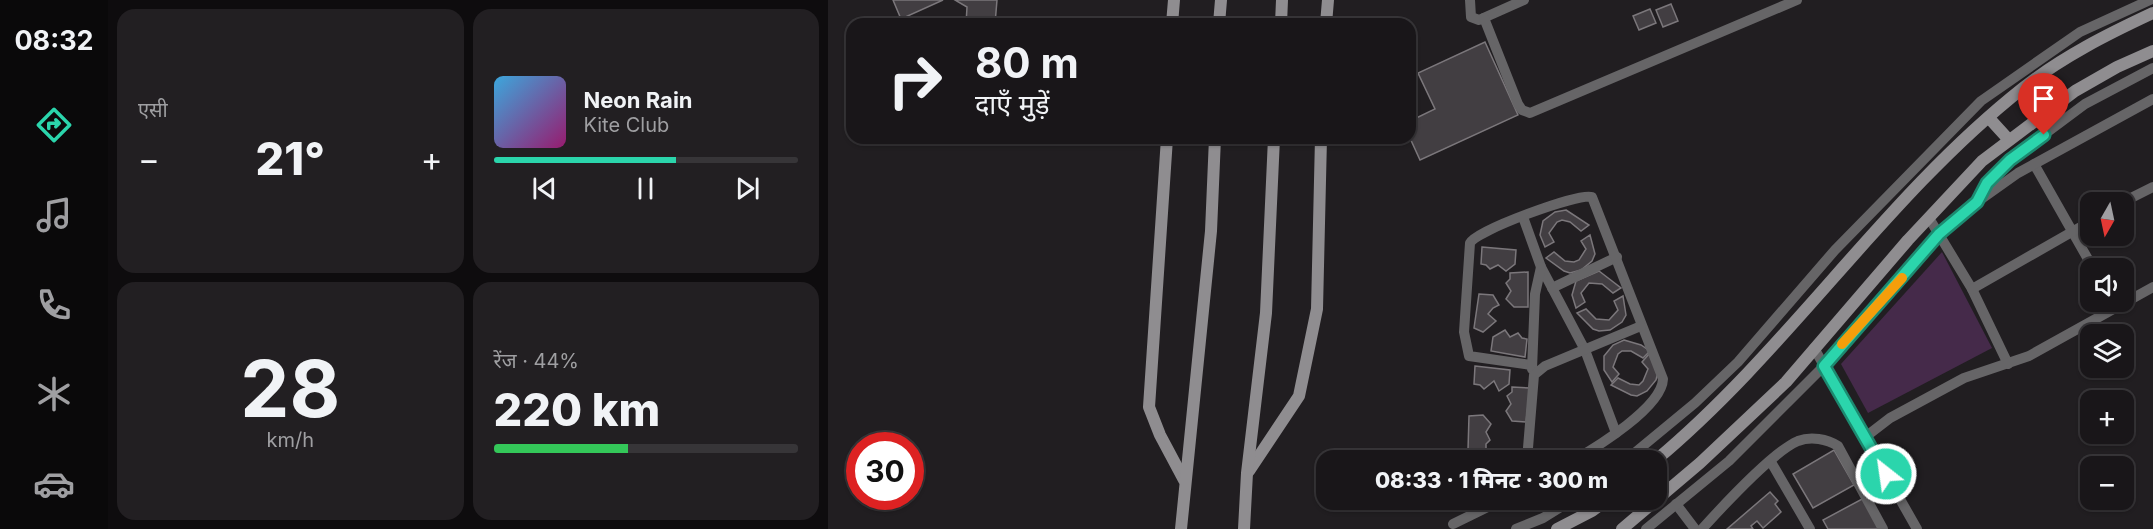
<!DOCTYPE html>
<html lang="hi">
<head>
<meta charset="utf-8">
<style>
	body { margin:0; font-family:Inter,"Noto Sans Devanagari",sans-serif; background:#221f22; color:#f1f3f6; height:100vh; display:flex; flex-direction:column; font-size:22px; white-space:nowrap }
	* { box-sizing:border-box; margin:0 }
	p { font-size:20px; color:#9f9fa2 }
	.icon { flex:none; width:33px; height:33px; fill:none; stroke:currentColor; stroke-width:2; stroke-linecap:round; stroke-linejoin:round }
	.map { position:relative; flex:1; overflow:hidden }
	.side { display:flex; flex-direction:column; gap:9px; padding:9px; background:#0e0c0e; width:720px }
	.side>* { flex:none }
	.guide { position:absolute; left:18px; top:18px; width:570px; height:126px; border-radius:18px; box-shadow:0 2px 4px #0004,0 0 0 2px #373538; background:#191619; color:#f1f3f6; overflow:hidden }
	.needle { width:39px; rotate:189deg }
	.tools { position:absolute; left:1252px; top:192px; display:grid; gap:12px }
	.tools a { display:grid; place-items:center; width:54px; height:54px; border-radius:12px; background:#191619; box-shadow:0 2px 4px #0004,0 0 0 2px #373538; font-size:30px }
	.speed { position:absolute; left:18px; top:432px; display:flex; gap:12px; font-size:30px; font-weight:700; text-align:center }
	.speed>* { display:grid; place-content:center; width:78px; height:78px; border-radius:50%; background:#191619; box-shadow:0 2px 4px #0004,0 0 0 2px #373538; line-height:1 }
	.speed .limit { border:9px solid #d22; background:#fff; color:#111 }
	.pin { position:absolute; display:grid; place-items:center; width:51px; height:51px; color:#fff; margin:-62px -26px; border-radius:50% 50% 50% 0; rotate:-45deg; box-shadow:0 0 6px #0007 }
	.pin .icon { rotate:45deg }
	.me { position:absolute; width:66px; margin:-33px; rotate:330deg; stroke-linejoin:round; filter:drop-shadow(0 0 4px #0008) }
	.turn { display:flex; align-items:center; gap:21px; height:126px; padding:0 30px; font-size:27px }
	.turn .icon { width:78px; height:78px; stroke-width:2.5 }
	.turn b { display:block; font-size:42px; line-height:51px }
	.big { font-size:45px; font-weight:800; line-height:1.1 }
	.side .tile { flex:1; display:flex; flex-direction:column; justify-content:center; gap:9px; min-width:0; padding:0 21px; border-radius:18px; background:#221f22 }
	.side .dial { align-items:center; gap:0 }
	.dial b { font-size:78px; line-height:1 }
	.song { display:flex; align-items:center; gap:18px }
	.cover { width:72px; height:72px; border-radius:9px; background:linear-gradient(135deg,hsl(200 70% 55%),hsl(320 70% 35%)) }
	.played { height:6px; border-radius:3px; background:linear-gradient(90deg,#2bd5ac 60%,#373538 60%) }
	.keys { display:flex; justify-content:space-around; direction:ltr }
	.heat { display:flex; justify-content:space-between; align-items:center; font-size:33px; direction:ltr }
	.charge { height:9px; border-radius:4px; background:linear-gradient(90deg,#34c759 44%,#373538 0) }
	.side .tiles { flex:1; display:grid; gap:9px; grid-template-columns:repeat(2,1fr) }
	.trip { position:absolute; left:488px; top:450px; width:351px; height:60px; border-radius:18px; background:#191619; box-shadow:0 2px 4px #0004,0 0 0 2px #373538; font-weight:800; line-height:60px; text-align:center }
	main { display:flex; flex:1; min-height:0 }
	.tab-bar { display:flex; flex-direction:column; width:108px; justify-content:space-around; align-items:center; background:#0a090a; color:#9f9fa2 }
	.tab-bar .icon { width:42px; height:42px }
	.tab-bar .on { color:#2bd5ac }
	.tab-bar b { font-size:27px; color:#f1f3f6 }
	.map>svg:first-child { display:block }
</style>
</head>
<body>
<main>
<nav class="tab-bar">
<b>08:32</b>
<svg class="icon on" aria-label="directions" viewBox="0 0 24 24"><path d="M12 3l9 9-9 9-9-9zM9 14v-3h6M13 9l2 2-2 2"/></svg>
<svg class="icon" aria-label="music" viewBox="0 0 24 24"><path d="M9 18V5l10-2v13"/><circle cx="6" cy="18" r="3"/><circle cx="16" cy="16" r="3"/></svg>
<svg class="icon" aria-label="phone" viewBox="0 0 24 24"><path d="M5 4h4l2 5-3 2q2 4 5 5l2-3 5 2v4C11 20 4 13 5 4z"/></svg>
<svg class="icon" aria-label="climate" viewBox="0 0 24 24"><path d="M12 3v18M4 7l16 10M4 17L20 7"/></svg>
<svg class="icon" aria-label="car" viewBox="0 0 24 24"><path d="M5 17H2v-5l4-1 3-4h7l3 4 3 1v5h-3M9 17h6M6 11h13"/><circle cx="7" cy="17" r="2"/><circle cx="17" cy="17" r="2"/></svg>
</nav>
<section class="side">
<div class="tiles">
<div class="tile"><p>एसी</p>
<div class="heat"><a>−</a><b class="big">21°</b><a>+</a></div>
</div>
<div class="tile">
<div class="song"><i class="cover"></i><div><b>Neon Rain</b><p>Kite Club</p></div></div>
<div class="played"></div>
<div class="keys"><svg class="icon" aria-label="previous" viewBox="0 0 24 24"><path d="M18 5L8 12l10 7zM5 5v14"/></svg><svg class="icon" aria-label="pause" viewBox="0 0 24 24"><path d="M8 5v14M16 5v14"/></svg><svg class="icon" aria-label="next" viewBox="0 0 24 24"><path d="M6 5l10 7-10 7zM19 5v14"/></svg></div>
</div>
<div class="tile dial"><b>28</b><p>km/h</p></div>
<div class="tile"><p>रेंज · 44%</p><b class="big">220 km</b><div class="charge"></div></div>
</div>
</section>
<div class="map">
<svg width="1325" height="529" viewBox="0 0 1325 529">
	<rect width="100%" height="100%" fill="#211e21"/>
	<path fill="#452a4a" d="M 1114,252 L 1164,348 L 1040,413 L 1013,364 Z"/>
	<g fill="#423e42" stroke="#7b777b" stroke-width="1.5">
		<path d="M 65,0 L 115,0 L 73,19 Z"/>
		<path d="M 127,0 L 169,0 L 167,24 L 138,24 L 139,7 Z"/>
		<path d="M 843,4 L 850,21 L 835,27 L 828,10 Z"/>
		<path d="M 822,9 L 828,23 L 811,30 L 805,16 Z"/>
		<path d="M 657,42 L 690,115 L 592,160 L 582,138 L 582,121 L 607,109 L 590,73 Z"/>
		<path d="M 738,210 L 761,225 L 753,231 L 742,222 L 734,220 L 729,222 L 721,233 L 726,242 L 717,247 L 712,235 L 715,221 L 727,212 Z"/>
		<path d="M 762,235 L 767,254 L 764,261 L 753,270 L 742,273 L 736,271 L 718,258 L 726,252 L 737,261 L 746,262 L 751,260 L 758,249 L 753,241 Z"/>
		<path d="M 654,247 L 688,250 L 687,264 L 678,271 L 670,265 L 662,269 L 658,265 L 653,264 Z"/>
		<path d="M 771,271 L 793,288 L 785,293 L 774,284 L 761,283 L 753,293 L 757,302 L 748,308 L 744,295 L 748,281 Z"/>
		<path d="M 700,272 L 700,307 L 686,307 L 678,299 L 683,291 L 678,283 L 682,279 L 682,273 Z"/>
		<path d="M 651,294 L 665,295 L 671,305 L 665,308 L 660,314 L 668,321 L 655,332 L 646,328 Z"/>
		<path d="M 795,296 L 798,315 L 794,322 L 782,330 L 771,331 L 765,329 L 749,313 L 758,309 L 768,319 L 781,320 L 790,310 L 786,301 Z"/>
		<path d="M 677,330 L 682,337 L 690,333 L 694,338 L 699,339 L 697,357 L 663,351 L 665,337 Z"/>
		<path d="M 796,340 L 813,345 L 822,351 L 815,358 L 803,351 L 794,351 L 790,354 L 785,367 L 791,374 L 784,382 L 776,370 L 776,356 L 785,345 Z"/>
		<path d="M 821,354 L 830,372 L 828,380 L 819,391 L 809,396 L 803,395 L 783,385 L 790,378 L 802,384 L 811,385 L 815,381 L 820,369 L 814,362 Z"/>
		<path d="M 647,366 L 682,370 L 681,384 L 671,391 L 666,381 L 656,389 L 652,385 L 646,384 Z"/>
		<path d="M 684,387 L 702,388 L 698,422 L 684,421 L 678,411 L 683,404 L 679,396 L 684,392 Z"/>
		<path d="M 655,415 L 663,424 L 658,432 L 662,440 L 658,444 L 658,450 L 640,450 L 641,416 Z"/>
		<path d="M 669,450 L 675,456 L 684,453 L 693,460 L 658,460 L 658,456 Z"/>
		<path d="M 1006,450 L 1026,485 L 985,508 L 965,474 Z"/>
		<path d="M 942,492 L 950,501 L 947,504 L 953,512 L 935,528 L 929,521 L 923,526 L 925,529 L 899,529 Z"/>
		<path d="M 1036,498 L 1053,529 L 1000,529 L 995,520 Z"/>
	</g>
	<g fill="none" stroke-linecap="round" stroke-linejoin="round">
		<g stroke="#666567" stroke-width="10">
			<path d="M 642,0 L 643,17 L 651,20 L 696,0"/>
			<path d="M 656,18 L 690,104 L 694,110 L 702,113 L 969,0"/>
			<path d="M 1206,164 L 1265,268"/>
			<path d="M 1152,200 L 1190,173 L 1325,99"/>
			<path d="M 1295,202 L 1325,187"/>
			<path d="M 695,217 L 713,267 L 757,350 L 788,433"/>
			<path d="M 1101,218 L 1144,289 L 1180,364"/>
			<path d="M 724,288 L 789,257"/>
			<path d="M 1144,289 L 1263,221"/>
			<path d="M 986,348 L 1089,529"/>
			<path d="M 703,365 L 641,356 L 636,332 L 642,243 C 649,230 750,193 764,197 L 835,379 C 834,407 769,447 746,460"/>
			<path d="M 704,369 L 707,294 L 713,267"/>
			<path d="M 1036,438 L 1062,418 L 1136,378 L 1201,356 L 1325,287"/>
			<path d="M 699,460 L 706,375 L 717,366 L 813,326"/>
			<path d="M 798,460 L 867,403 L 910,362 L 1007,250 L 1153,101 L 1252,32 L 1322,0"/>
			<path d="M 943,462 L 982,529"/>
			<path d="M 848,504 L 867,529"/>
			<path d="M 625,524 L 674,500"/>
			<path d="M 688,529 L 715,518 L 744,500"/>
			<path d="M 818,529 L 901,461 L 996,366 L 1111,235 L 1149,202 L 1159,183 L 1182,160 L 1257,104 L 1325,68"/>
			<path d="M 874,529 C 894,507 944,452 970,441 C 983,436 999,439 1010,446 L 1055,529"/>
		</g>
		<g stroke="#8f8d90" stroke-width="12">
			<path d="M 344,24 L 346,0"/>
			<path d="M 391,24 L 393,0"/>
			<path d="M 453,24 L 454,0"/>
			<path d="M 498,24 L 500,0"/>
			<path d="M 1161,118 L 1181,140"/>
			<path d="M 339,138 L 321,407 L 332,435 L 356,480"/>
			<path d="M 828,460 C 962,348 1057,197 1195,88 C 1234,57 1280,34 1325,13"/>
			<path d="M 421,471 L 471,396 L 489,309 L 493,138"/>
			<path d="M 353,529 L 383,231 L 387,138"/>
			<path d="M 416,529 L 419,473 L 438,313 L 446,138"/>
			<path d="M 729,529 L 764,511 L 779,500"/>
			<path d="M 794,529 L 872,463 L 958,382 L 1080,240 L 1154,161 L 1247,91 L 1289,67 L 1325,51"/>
		</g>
	</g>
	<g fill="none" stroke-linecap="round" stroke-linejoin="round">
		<g stroke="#1c8a70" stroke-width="15">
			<path id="route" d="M 1058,474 L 996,366 L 1111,234 L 1149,202 L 1159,183 L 1182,160 L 1216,135"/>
		</g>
		<use href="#route" stroke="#2bd5ac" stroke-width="10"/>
		<path stroke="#f59e0b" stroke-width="10" d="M 1014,344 L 1074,278"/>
	</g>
</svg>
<div class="tools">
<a><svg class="needle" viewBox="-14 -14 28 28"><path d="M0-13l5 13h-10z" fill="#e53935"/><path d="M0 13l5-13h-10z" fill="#9f9fa2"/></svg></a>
<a><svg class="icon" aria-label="sound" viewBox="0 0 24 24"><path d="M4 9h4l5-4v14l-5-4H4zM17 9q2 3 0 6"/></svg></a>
<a><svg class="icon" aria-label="layers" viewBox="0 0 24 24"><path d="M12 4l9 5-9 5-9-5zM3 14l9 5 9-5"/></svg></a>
<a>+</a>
<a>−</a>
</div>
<div class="speed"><div class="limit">30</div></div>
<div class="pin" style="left:1216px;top:135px;background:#d93025"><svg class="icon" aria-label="arrive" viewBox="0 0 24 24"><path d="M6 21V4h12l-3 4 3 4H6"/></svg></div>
<svg class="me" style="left:1058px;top:474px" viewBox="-20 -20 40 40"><circle r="17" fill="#2bd5ac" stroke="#fff" stroke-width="3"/><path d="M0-11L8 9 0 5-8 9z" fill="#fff"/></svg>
<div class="trip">08:33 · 1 मिनट · 300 m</div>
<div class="guide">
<div class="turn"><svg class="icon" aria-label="right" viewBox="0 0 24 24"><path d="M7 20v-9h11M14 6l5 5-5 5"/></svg><div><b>80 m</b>दाएँ मुड़ें</div></div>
</div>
</div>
</main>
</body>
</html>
